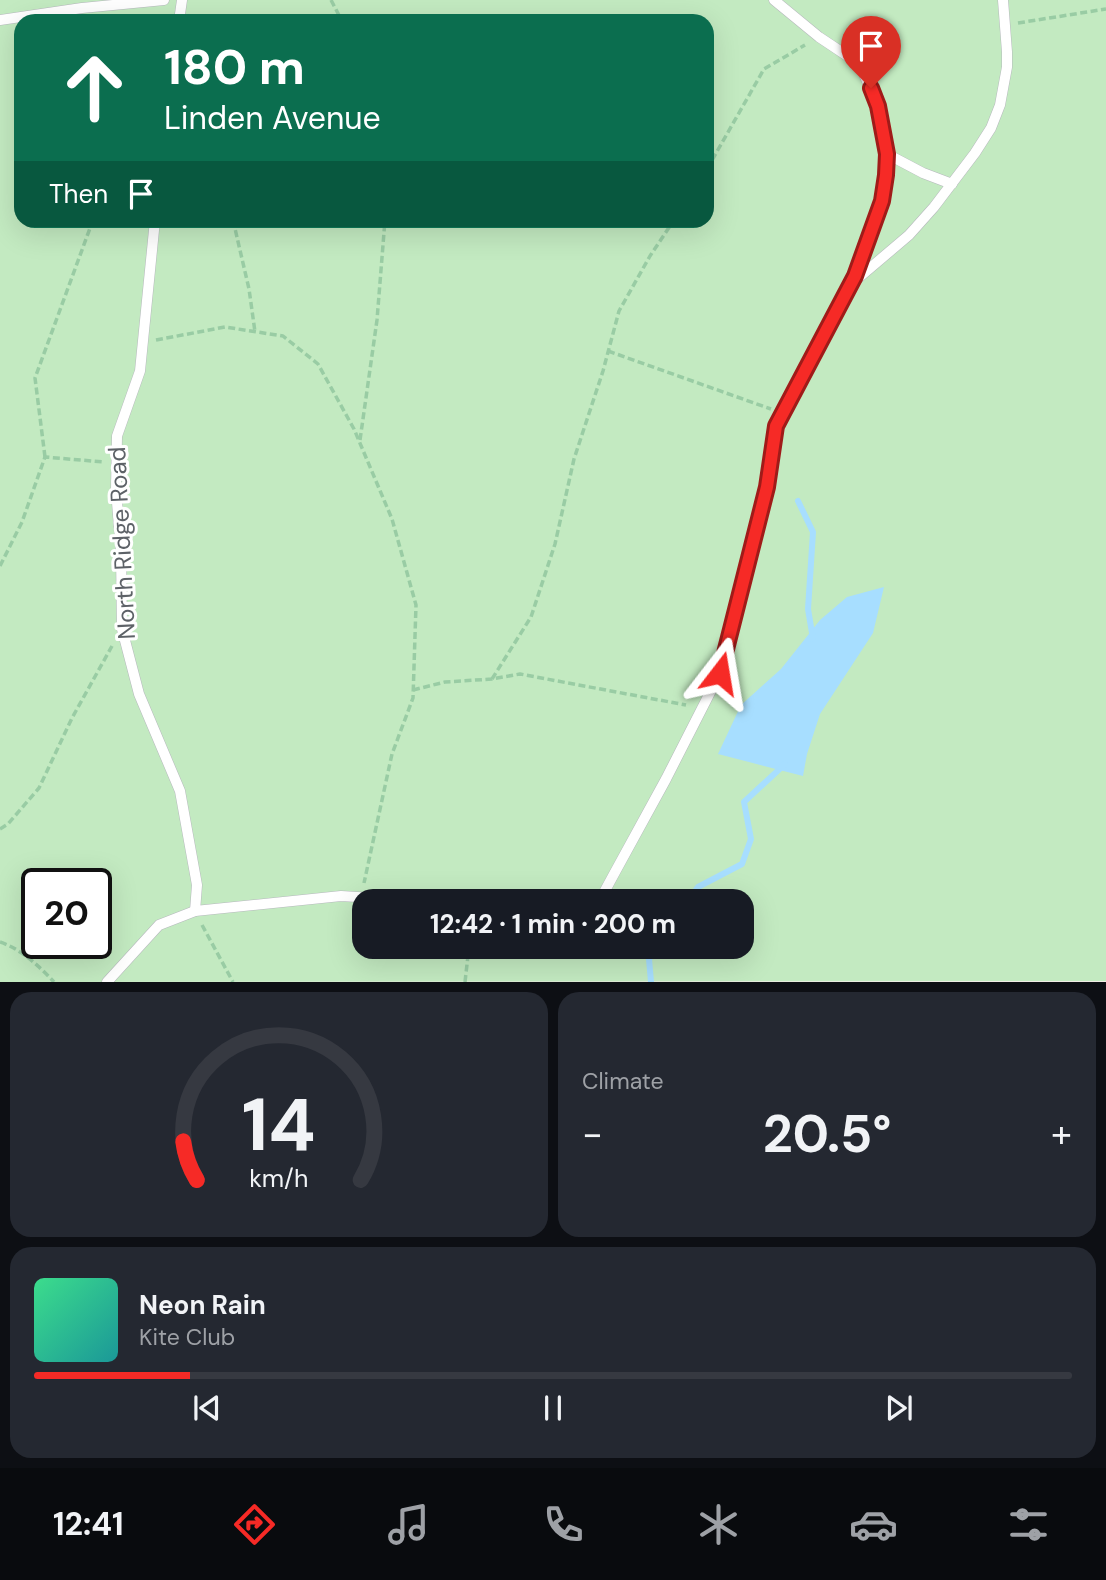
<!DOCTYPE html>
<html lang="en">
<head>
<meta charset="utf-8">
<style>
	body { margin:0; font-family:"DM Sans",sans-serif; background:#242831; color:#f1f3f6; height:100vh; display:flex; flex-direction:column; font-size:26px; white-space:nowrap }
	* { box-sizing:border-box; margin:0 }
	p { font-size:23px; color:#9ea1a6 }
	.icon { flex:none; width:38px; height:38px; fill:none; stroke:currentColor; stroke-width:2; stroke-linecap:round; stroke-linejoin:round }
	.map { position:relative; height:982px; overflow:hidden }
	.details { display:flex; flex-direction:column; gap:10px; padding:10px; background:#0d0f14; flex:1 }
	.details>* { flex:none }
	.guide { position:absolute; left:14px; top:14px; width:700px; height:214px; border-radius:21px; box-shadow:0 7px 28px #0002; background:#0b6e4f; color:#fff; overflow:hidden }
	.speed { position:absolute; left:21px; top:868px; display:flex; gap:14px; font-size:35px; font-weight:700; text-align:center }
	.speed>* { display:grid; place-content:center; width:91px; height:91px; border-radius:50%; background:#171b24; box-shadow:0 7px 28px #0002; line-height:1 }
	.speed .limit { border:4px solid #111; border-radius:10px; background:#fff; color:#111 }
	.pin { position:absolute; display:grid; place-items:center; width:60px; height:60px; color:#fff; margin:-72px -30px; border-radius:50% 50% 50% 0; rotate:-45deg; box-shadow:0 0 7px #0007 }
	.pin .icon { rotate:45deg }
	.me { position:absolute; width:77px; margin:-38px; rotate:14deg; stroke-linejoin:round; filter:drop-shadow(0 0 5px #0008) }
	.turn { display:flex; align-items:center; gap:24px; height:147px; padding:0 35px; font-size:32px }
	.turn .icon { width:91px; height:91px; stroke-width:2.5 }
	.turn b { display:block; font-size:49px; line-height:60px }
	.then { display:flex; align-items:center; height:66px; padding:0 35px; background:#0003; gap:14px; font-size:26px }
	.big { font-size:52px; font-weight:700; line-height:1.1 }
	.details .card { flex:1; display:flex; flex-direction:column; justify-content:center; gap:10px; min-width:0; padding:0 24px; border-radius:21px; background:#242831 }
	.details .dial { align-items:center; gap:0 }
	.dial svg { height:182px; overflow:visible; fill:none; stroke:#363941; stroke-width:7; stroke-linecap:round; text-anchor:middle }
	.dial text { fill:#f1f3f6; stroke:none }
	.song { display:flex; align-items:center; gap:21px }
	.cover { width:84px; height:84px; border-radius:10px; background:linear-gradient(135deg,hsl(150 70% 55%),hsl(180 70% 35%)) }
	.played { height:7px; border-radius:4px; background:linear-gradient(90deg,#f62a26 15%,#363941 15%) }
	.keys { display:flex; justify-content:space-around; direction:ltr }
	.heat { display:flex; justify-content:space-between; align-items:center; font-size:38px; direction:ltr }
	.details .tiles { flex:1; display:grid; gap:10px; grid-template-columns:1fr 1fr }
	.card:last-child { grid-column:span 2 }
	.trip { position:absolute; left:352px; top:889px; width:402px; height:70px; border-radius:21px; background:#171b24; box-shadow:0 7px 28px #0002; font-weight:700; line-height:70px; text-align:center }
	.menu { display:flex; height:112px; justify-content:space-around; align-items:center; background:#090b0e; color:#9ea1a6 }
	.menu .icon { width:49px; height:49px }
	.menu .selected { color:#f62a26 }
	.menu b { font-size:32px; color:#f1f3f6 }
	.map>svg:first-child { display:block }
</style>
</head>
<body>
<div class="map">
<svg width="1106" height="982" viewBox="0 0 1106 982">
	<rect width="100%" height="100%" fill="#f1ede6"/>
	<path fill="#c3eac1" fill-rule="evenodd" d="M 0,0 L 1106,0 L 1106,981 L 0,982 ZM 21,21 L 707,21 L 707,220 L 21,220 ZM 37,884 L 96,884 L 96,943 L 37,943 ZM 364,901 L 742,901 L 742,947 L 364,947 Z"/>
	<path fill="#a7deff" d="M 884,587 L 873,633 L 820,714 L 807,754 L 803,776 L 718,754 L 741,705 L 781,669 L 820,620 L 847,597 Z"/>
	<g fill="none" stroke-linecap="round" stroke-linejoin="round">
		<g stroke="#a7deff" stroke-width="6">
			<path d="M 798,501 L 813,532 L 808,609 L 813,639"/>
			<path d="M 688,901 L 698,887 L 742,864 L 751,839 L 744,802 L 785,764"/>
			<path d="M 651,982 L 649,959 L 658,947"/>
		</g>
		<g stroke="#b6b9bd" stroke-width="11">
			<g id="lane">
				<path d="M 0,20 L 82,8 L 164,0"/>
				<path d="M 179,21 L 182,0"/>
				<path d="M 887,154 L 923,173 L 952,184"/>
				<path d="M 155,220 L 140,371 L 117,436 L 116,490 L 121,551 L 122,629 L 139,694 L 180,791 L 197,885 L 195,911"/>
				<path d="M 856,280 L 909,235 L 934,207 L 975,153 L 991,128 L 1000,105 L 1007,67 L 1007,52 L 1003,0"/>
				<path d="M 592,901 L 601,898 L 614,874 L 666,779 L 720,673 L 767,487 L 776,426 L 855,276 L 882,201 L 886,175 L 887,154 L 878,106 L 863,72 L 852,59 L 819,37 L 774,0"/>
				<path d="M 107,982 L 159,925 L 195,911 L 341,896 L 422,901"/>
			</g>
		</g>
		<g stroke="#99cca4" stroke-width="3.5" stroke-dasharray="7 3.5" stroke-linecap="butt">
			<path d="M 331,0 L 342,21"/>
			<path d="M 1018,23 L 1106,9"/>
			<path d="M 707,169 L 764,69 L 805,45"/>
			<path d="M 233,220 L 249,289 L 255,332"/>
			<path d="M 156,340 L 225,327 L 283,336 L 318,364 L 354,429 L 392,519 L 416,605 L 413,698 L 392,754 L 364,883"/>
			<path d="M 608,351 L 771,409"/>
			<path d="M 360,440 L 377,320 L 385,220"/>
			<path d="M 45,457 L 35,378 L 93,220"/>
			<path d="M 0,566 L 22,522 L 45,457 L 104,462"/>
			<path d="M 492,679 L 531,617 L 555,544 L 574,459 L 603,371 L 619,311 L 650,256 L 674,220"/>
			<path d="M 413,690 L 445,682 L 492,679 L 520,674 L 686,705"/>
			<path d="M 0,829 L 8,824 L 39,788 L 72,718 L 112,646"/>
			<path d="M 202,925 L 233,982"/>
			<path d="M 0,942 C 21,949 39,966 54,982"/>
			<path d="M 465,982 L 469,947"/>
		</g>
		<use href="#lane" stroke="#fff" stroke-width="10"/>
	</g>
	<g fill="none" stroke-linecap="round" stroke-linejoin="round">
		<g stroke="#a01b19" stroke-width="18">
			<path id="route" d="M 720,673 L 767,487 L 776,426 L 855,276 L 882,201 L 886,175 L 887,154 L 878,106 L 871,88"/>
		</g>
		<use href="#route" stroke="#f62a26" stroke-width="12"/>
	</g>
	<g text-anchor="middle" stroke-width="6" stroke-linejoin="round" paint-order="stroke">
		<g font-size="24" fill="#5d6267" stroke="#fff">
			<text transform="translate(122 543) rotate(-93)" y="8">North Ridge Road</text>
		</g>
	</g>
</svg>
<div class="speed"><div class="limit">20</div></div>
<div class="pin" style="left:871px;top:88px;background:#d93025"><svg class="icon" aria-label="arrive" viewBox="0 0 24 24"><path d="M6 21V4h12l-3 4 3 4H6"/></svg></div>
<svg class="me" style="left:720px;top:673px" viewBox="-20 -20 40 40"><path d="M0-17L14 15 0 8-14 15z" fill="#f62a26" stroke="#fff" stroke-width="4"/></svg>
<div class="trip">12:42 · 1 min · 200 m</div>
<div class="guide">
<div class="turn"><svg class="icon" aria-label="ahead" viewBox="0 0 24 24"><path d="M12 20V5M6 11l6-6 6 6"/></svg><div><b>180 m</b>Linden Avenue</div></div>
<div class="then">Then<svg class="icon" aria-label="arrive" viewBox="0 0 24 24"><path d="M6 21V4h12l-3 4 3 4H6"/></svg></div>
</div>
</div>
<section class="details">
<div class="tiles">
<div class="card dial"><svg viewBox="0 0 100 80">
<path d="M14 69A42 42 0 1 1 86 69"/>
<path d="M14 69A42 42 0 0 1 8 52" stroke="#f62a26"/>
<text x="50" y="56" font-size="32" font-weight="700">14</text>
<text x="50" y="72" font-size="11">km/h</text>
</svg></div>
<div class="card"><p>Climate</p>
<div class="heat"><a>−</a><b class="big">20.5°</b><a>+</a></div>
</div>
<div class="card">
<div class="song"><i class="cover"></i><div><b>Neon Rain</b><p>Kite Club</p></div></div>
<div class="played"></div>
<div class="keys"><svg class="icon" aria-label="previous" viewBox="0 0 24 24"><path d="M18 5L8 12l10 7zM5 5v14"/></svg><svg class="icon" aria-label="pause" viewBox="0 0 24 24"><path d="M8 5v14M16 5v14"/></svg><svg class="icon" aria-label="next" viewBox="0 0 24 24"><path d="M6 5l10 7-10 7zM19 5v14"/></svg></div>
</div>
</div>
</section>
<nav class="menu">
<b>12:41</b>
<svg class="icon selected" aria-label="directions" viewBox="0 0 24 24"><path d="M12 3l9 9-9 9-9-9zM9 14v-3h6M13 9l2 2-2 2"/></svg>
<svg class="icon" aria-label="music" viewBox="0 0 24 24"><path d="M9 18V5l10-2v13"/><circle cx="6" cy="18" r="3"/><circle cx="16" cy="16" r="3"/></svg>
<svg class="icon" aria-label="phone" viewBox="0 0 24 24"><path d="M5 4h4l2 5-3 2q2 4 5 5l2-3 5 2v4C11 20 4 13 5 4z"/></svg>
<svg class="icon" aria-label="climate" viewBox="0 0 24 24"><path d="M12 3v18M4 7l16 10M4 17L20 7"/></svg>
<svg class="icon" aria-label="car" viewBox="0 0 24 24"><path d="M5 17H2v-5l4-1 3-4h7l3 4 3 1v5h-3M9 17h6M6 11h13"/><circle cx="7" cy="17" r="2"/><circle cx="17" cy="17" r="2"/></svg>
<svg class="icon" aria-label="filters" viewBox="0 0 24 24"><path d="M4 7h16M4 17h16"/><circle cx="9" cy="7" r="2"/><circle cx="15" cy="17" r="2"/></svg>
</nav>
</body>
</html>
